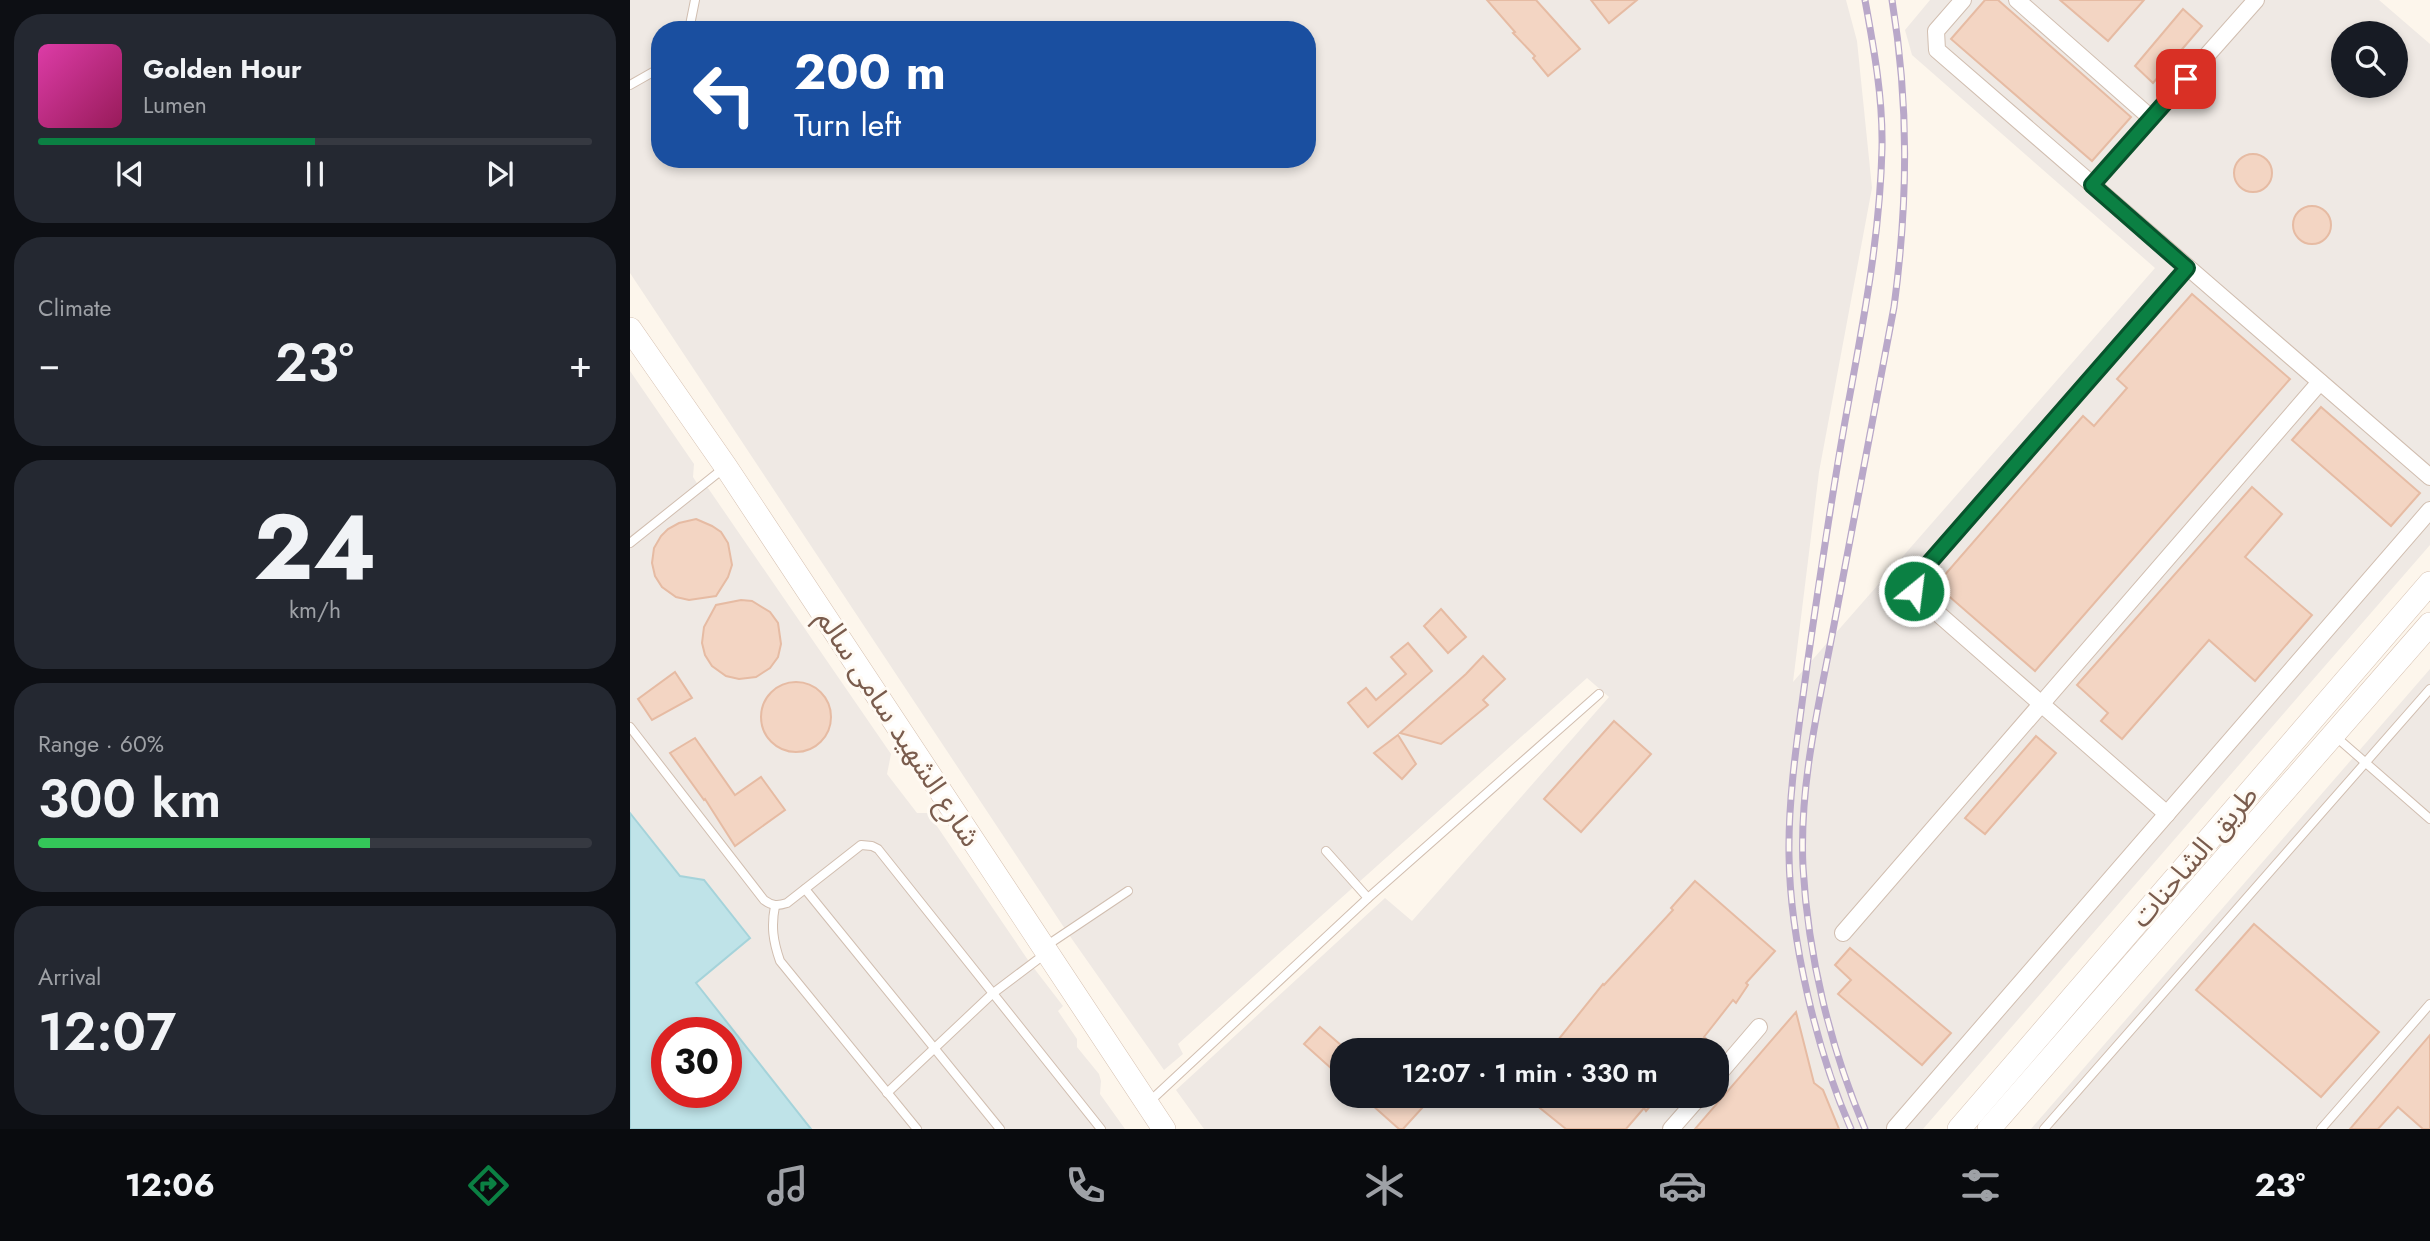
<!DOCTYPE html>
<html lang="en">
<head>
<meta charset="utf-8">
<style>
	body { margin:0; font-family:Jost,"Noto Sans Arabic",sans-serif; background:#242831; color:#f1f3f6; height:100vh; display:flex; flex-direction:column; font-size:26px; white-space:nowrap }
	* { box-sizing:border-box; margin:0 }
	p { font-size:23px; color:#9ea1a6 }
	.icon { flex:none; width:38px; height:38px; fill:none; stroke:currentColor; stroke-width:2; stroke-linecap:round; stroke-linejoin:round }
	.map { position:relative; flex:1; overflow:hidden }
	.sheet { display:flex; flex-direction:column; gap:14px; padding:14px; background:#0d0f14; width:630px }
	.sheet>* { flex:none }
	.hud { position:absolute; left:21px; top:21px; width:665px; height:147px; border-radius:28px; box-shadow:0 4px 10px #0003; background:#1a4fa0; color:#fff; overflow:hidden }
	.tools { position:absolute; left:1701px; top:21px; display:grid; gap:14px }
	.tools a { display:grid; place-items:center; width:77px; height:77px; border-radius:50%; background:#171b24; box-shadow:0 4px 10px #0003; font-size:35px }
	.speed { position:absolute; left:21px; top:1017px; display:flex; gap:14px; font-size:35px; font-weight:700; text-align:center }
	.speed>* { display:grid; place-content:center; width:91px; height:91px; border-radius:50%; background:#171b24; box-shadow:0 4px 10px #0003; line-height:1 }
	.speed .limit { border:10px solid #d22; background:#fff; color:#111 }
	.pin { position:absolute; display:grid; place-items:center; width:60px; height:60px; color:#fff; margin:-30px; border-radius:14px; box-shadow:0 4px 10px #0006 }
	.me { position:absolute; width:77px; margin:-38px; rotate:29deg; stroke-linejoin:round; filter:drop-shadow(0 0 5px #0008) }
	.turn { display:flex; align-items:center; gap:24px; height:147px; padding:0 28px; font-size:32px }
	.turn .icon { width:91px; height:91px; stroke-width:2.5 }
	.turn b { display:block; font-size:49px; line-height:60px }
	.big { font-size:52px; font-weight:600; line-height:1.1 }
	.sheet .card { flex:1; display:flex; flex-direction:column; justify-content:center; gap:10px; min-width:0; padding:0 24px; border-radius:28px; background:#242831 }
	.sheet .dial { align-items:center; gap:0 }
	.dial b { font-size:91px; line-height:1 }
	.song { display:flex; align-items:center; gap:21px }
	.cover { width:84px; height:84px; border-radius:10px; background:linear-gradient(135deg,hsl(320 70% 55%),hsl(330 70% 35%)) }
	.played { height:7px; border-radius:4px; background:linear-gradient(90deg,#0b8043 50%,#363941 50%) }
	.keys { display:flex; justify-content:space-around; direction:ltr }
	.heat { display:flex; justify-content:space-between; align-items:center; font-size:38px; direction:ltr }
	.charge { height:10px; border-radius:5px; background:linear-gradient(90deg,#34c759 60%,#363941 0) }
	.trip { position:absolute; left:700px; top:1038px; width:399px; height:70px; border-radius:28px; background:#171b24; box-shadow:0 4px 10px #0003; font-weight:600; line-height:70px; text-align:center }
	.menu { display:flex; height:112px; justify-content:space-around; align-items:center; background:#090b0e; color:#9ea1a6 }
	.menu .icon { width:49px; height:49px }
	.menu .current { color:#0b8043 }
	.menu b { font-size:32px; color:#f1f3f6 }
	main { display:flex; flex:1; min-height:0 }
	.map>svg:first-child { display:block }
</style>
</head>
<body>
<main>
<section class="sheet">
<div class="card">
<div class="song"><i class="cover"></i><div><b>Golden Hour</b><p>Lumen</p></div></div>
<div class="played"></div>
<div class="keys"><svg class="icon" aria-label="previous" viewBox="0 0 24 24"><path d="M18 5L8 12l10 7zM5 5v14"/></svg><svg class="icon" aria-label="pause" viewBox="0 0 24 24"><path d="M8 5v14M16 5v14"/></svg><svg class="icon" aria-label="next" viewBox="0 0 24 24"><path d="M6 5l10 7-10 7zM19 5v14"/></svg></div>
</div>
<div class="card"><p>Climate</p>
<div class="heat"><a>−</a><b class="big">23°</b><a>+</a></div>
</div>
<div class="card dial"><b>24</b><p>km/h</p></div>
<div class="card"><p>Range · 60%</p><b class="big">300 km</b><div class="charge"></div></div>
<div class="card"><p>Arrival</p><b class="big">12:07</b></div>
</section>
<div class="map">
<svg width="1800" height="1129" viewBox="0 0 1800 1129">
	<rect width="100%" height="100%" fill="#fdf6ec"/>
	<g fill="#efe9e4" fill-rule="evenodd">
		<path d="M 0,0 L 1216,0 L 1227,41 L 1242,188 L 1189,472 L 1163,682 L 1525,268 L 1282,55 L 1275,30 L 1300,0 L 1749,0 L 1800,44 L 1800,545 L 1293,1129 L 574,1129 L 546,1090 L 755,898 L 782,921 L 979,697 L 957,678 L 548,1044 L 553,1054 L 534,1070 L 437,932 L 0,273 ZM 30,30 L 677,30 L 677,159 L 30,159 ZM 1713,33 L 1766,33 L 1766,86 L 1713,86 ZM 712,1050 L 1087,1050 L 1087,1096 L 712,1096 Z"/>
		<path d="M 0,371 L 64,464 L 63,477 L 68,485 L 78,488 L 261,754 L 257,774 L 287,813 L 298,813 L 400,963 L 433,1006 L 428,1011 L 447,1039 L 447,1047 L 469,1074 L 471,1081 L 470,1094 L 495,1129 L 181,1129 L 66,983 L 50,877 L 0,813 Z"/>
		<path d="M 1800,669 L 1800,1129 L 1401,1129 Z"/>
	</g>
	<path fill="#bfe3e8" stroke="#a5d3da" stroke-width="2" fill-rule="evenodd" d="M 0,813 L 50,876 L 74,880 L 120,938 L 66,983 L 181,1129 L 0,1129 ZM 37,1032 L 96,1032 L 96,1092 L 37,1092 Z"/>
	<g fill="#f3d5c3" stroke="#e6bba3" stroke-width="2">
		<path d="M 857,0 L 906,0 L 950,49 L 918,76 L 903,58 L 905,56 L 883,33 L 885,32 Z"/>
		<path d="M 961,0 L 1007,0 L 979,23 Z"/>
		<path d="M 1355,0 L 1368,0 L 1501,117 L 1462,161 L 1321,39 Z"/>
		<path d="M 1430,0 L 1514,0 L 1478,41 Z"/>
		<path d="M 1553,9 L 1572,26 L 1523,83 L 1505,66 Z"/>
		<circle cx="1623" cy="173" r="19"/>
		<circle cx="1682" cy="225" r="19"/>
		<path d="M 1562,294 L 1660,379 L 1405,671 L 1306,585 L 1453,416 L 1464,426 L 1497,388 L 1487,379 Z"/>
		<path d="M 1691,407 L 1790,493 L 1761,526 L 1662,440 Z"/>
		<path d="M 1622,487 L 1652,514 L 1615,557 L 1682,615 L 1625,681 L 1579,640 L 1492,739 L 1471,721 L 1478,713 L 1447,685 Z"/>
		<path d="M 66,519 L 82,526 L 91,532 L 98,543 L 102,565 L 98,577 L 86,596 L 59,600 L 46,597 L 32,587 L 25,576 L 22,563 L 24,548 L 31,536 L 38,529 L 49,523 Z"/>
		<path d="M 111,600 L 122,601 L 140,612 L 148,623 L 151,644 L 148,657 L 140,668 L 126,677 L 109,679 L 96,676 L 82,666 L 75,655 L 72,643 L 74,627 L 86,605 Z"/>
		<path d="M 811,609 L 836,637 L 818,653 L 794,626 Z"/>
		<path d="M 778,643 L 802,671 L 738,727 L 718,703 L 736,688 L 746,700 L 776,674 L 761,657 Z"/>
		<path d="M 853,656 L 875,679 L 853,700 L 858,705 L 811,744 L 770,733 L 836,674 Z"/>
		<path d="M 45,672 L 62,698 L 22,720 L 8,699 Z"/>
		<circle cx="166" cy="717" r="35"/>
		<path d="M 984,721 L 1021,754 L 951,832 L 914,799 Z"/>
		<path d="M 768,735 L 786,764 L 772,779 L 744,753 Z"/>
		<path d="M 1406,736 L 1426,753 L 1355,834 L 1335,818 Z"/>
		<path d="M 65,738 L 105,795 L 131,777 L 155,810 L 105,846 L 75,799 L 74,800 L 40,753 Z"/>
		<path d="M 1065,881 L 1145,951 L 1116,983 L 1118,985 L 1106,1003 L 1103,1000 L 1074,1037 L 1082,1044 L 1077,1050 L 920,1050 L 973,984 L 974,985 L 1043,910 L 1041,908 Z"/>
		<path d="M 1624,924 L 1749,1032 L 1691,1097 L 1566,990 Z"/>
		<path d="M 1220,948 L 1321,1033 L 1292,1065 L 1208,994 L 1221,980 L 1205,965 Z"/>
		<path d="M 1166,1012 L 1184,1083 L 1193,1090 L 1209,1129 L 1065,1129 Z"/>
		<path d="M 690,1027 L 712,1046 L 712,1078 L 674,1044 Z"/>
		<path d="M 1800,1035 L 1800,1129 L 1793,1129 L 1768,1107 L 1748,1129 L 1720,1129 Z"/>
		<path d="M 732,1096 L 803,1096 L 773,1129 L 769,1129 Z"/>
		<path d="M 895,1096 L 1029,1096 L 1016,1111 L 1014,1108 L 996,1129 L 936,1129 Z"/>
	</g>
	<g fill="none" stroke-linecap="round" stroke-linejoin="round">
		<g stroke="#d1beb0" stroke-width="10">
			<g id="service">
				<path d="M 59,30 L 65,0"/>
				<path d="M 0,85 L 30,68"/>
				<path d="M 0,543 L 94,468"/>
				<path d="M 0,727 L 134,900 C 142,906 148,906 157,903 L 231,845 L 242,846 L 248,849 L 471,1129"/>
				<path d="M 1705,736 L 1800,819"/>
				<path d="M 696,851 L 738,898"/>
				<path d="M 175,889 L 370,1129"/>
				<path d="M 145,906 C 141,926 143,941 150,961 L 287,1129"/>
				<path d="M 416,946 L 498,891"/>
				<path d="M 257,1093 L 362,994 L 415,954"/>
				<path d="M 518,1103 L 738,898 L 969,694"/>
				<path d="M 1414,1129 L 1800,689"/>
				<path d="M 1691,1129 L 1800,1004"/>
			</g>
		</g>
		<g stroke="#d1beb0" stroke-width="18">
			<g id="minor">
				<path d="M 1333,0 L 1306,31 L 1307,50 L 1800,477"/>
				<path d="M 1387,0 L 1521,118"/>
				<path d="M 1462,185 L 1626,0"/>
				<path d="M 1537,814 L 1288,596 C 1283,590 1282,586 1286,578 L 1557,268"/>
				<path d="M 1213,933 L 1690,382"/>
				<path d="M 1087,1076 L 1129,1027"/>
				<path d="M 1265,1128 L 1800,510"/>
				<path d="M 1041,1129 L 1070,1096"/>
			</g>
		</g>
		<g stroke="#d6c0b0" stroke-width="24">
			<g id="secondary">
				<path d="M 0,329 L 96,467 L 534,1129"/>
				<path d="M 1329,1129 L 1800,583"/>
				<path d="M 1359,1129 L 1800,624"/>
			</g>
		</g>
		<use href="#service" stroke="#fff" stroke-width="8"/>
		<use href="#minor" stroke="#fff" stroke-width="16"/>
		<use href="#secondary" stroke="#fff" stroke-width="23"/>
		<g stroke="#b9a8c9" stroke-width="7">
			<g id="rail">
				<path d="M 1221,1129 C 1187,1052 1160,940 1159,855 C 1158,793 1169,728 1177,666 C 1189,583 1201,499 1216,416 C 1232,328 1250,239 1252,148 C 1253,98 1244,49 1235,0"/>
				<path d="M 1235,1129 C 1200,1047 1178,956 1173,867 C 1169,785 1189,704 1204,625 C 1224,519 1244,413 1264,307 C 1278,202 1279,104 1262,0"/>
			</g>
		</g>
		<use href="#rail" stroke="#fffaf3" stroke-width="4.5" stroke-dasharray="13" stroke-linecap="butt"/>
	</g>
	<g fill="none" stroke-linecap="round" stroke-linejoin="round">
		<g stroke="#07532c" stroke-width="18">
			<path id="route" d="M 1284,591 L 1283,584 L 1286,578 L 1557,268 L 1462,185 L 1556,79"/>
		</g>
		<use href="#route" stroke="#0b8043" stroke-width="12"/>
	</g>
	<g text-anchor="middle" stroke-width="6" stroke-linejoin="round" paint-order="stroke">
		<g font-size="28" fill="#7a5c4d" stroke="#fffaf3">
			<text transform="translate(269 728) rotate(57)" y="10">شارع الشهيد سامى سالم</text>
			<text transform="translate(1564 856) rotate(-49)" y="10">طريق الشاحنات</text>
		</g>
	</g>
</svg>
<div class="tools">
<a><svg class="icon" aria-label="search" viewBox="0 0 24 24"><circle cx="10" cy="10" r="6"/><path d="M15 15l6 6"/></svg></a>
</div>
<div class="speed"><div class="limit">30</div></div>
<div class="pin" style="left:1556px;top:79px;background:#d93025"><svg class="icon" aria-label="arrive" viewBox="0 0 24 24"><path d="M6 21V4h12l-3 4 3 4H6"/></svg></div>
<svg class="me" style="left:1284px;top:591px" viewBox="-20 -20 40 40"><circle r="17" fill="#0b8043" stroke="#fff" stroke-width="3"/><path d="M0-11L8 9 0 5-8 9z" fill="#fff"/></svg>
<div class="trip">12:07 · 1 min · 330 m</div>
<div class="hud">
<div class="turn"><svg class="icon" aria-label="left" viewBox="0 0 24 24"><path d="M17 20v-9H6M10 6l-5 5 5 5"/></svg><div><b>200 m</b>Turn left</div></div>
</div>
</div>
</main>
<nav class="menu">
<b>12:06</b>
<svg class="icon current" aria-label="directions" viewBox="0 0 24 24"><path d="M12 3l9 9-9 9-9-9zM9 14v-3h6M13 9l2 2-2 2"/></svg>
<svg class="icon" aria-label="music" viewBox="0 0 24 24"><path d="M9 18V5l10-2v13"/><circle cx="6" cy="18" r="3"/><circle cx="16" cy="16" r="3"/></svg>
<svg class="icon" aria-label="phone" viewBox="0 0 24 24"><path d="M5 4h4l2 5-3 2q2 4 5 5l2-3 5 2v4C11 20 4 13 5 4z"/></svg>
<svg class="icon" aria-label="climate" viewBox="0 0 24 24"><path d="M12 3v18M4 7l16 10M4 17L20 7"/></svg>
<svg class="icon" aria-label="car" viewBox="0 0 24 24"><path d="M5 17H2v-5l4-1 3-4h7l3 4 3 1v5h-3M9 17h6M6 11h13"/><circle cx="7" cy="17" r="2"/><circle cx="17" cy="17" r="2"/></svg>
<svg class="icon" aria-label="filters" viewBox="0 0 24 24"><path d="M4 7h16M4 17h16"/><circle cx="9" cy="7" r="2"/><circle cx="15" cy="17" r="2"/></svg>
<b>23°</b>
</nav>
</body>
</html>
